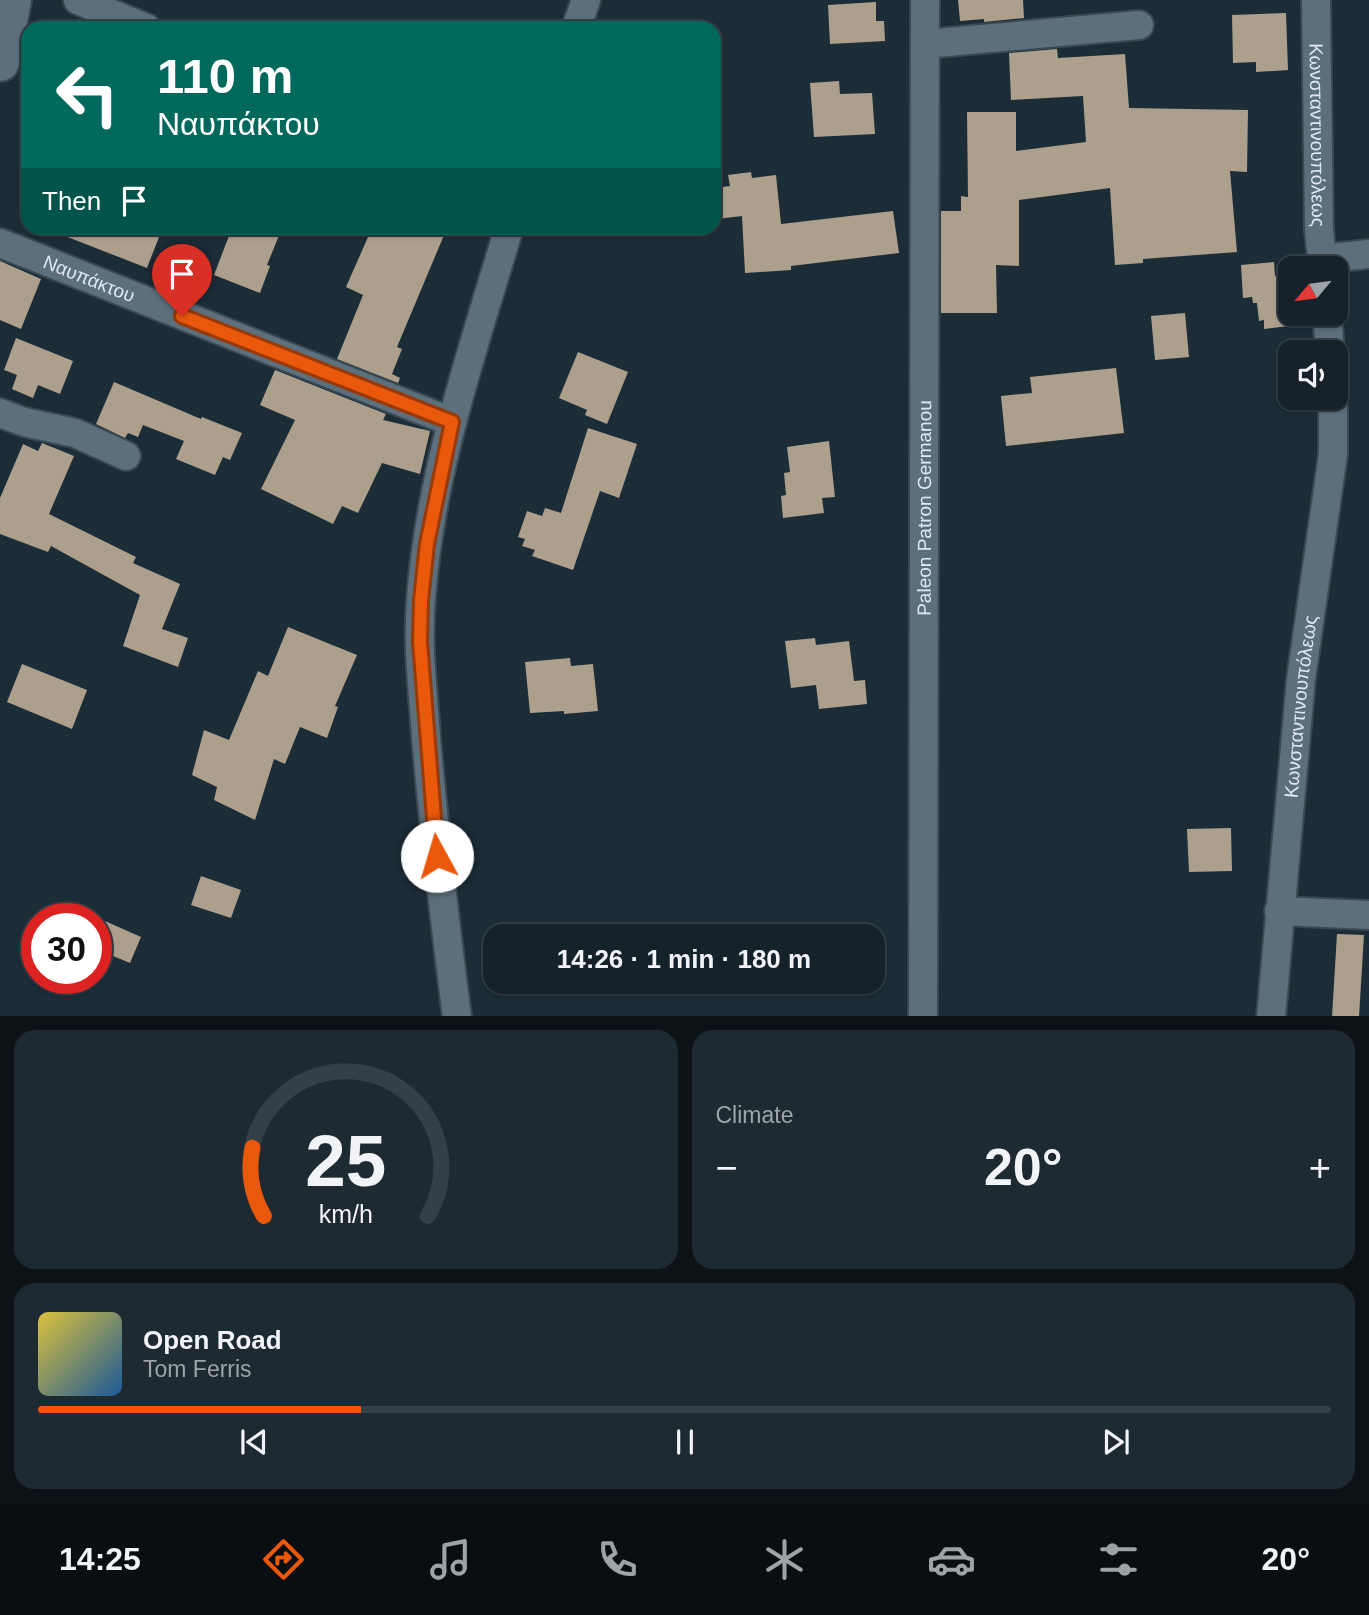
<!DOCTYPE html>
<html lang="en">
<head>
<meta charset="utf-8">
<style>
	body { margin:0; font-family:Helvetica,sans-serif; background:#1e2a32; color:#f1f3f6; height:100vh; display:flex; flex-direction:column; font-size:26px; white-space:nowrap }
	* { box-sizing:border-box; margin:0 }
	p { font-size:23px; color:#9da4a8 }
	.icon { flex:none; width:38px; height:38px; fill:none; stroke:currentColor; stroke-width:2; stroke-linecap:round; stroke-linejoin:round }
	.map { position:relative; height:1016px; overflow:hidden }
	.sheet { display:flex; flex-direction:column; gap:14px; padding:14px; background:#0c1317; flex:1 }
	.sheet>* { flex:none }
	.banner { position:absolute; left:21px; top:21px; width:700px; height:214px; border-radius:21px; box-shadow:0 2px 5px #0004,0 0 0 2px #343f47; background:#00695c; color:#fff; overflow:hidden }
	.needle { width:46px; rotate:241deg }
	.controls { position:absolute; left:1278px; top:256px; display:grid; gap:14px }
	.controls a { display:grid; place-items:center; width:70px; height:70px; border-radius:14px; background:#15222a; box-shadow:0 2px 5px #0004,0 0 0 2px #343f47; font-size:35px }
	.speed { position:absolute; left:21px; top:903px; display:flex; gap:14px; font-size:35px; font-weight:700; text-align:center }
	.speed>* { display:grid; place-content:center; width:91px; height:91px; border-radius:50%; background:#15222a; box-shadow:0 2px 5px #0004,0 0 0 2px #343f47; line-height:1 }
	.speed .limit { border:10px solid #d22; background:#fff; color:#111 }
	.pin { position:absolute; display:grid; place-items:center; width:60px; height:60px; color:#fff; margin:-72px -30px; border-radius:50% 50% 50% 0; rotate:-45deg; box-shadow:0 0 7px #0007 }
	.pin .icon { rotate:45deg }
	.me { position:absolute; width:77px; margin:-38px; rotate:354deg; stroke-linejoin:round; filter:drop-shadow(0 0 5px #0008) }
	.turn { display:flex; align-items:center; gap:24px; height:147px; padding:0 21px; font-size:32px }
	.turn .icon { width:91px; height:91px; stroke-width:2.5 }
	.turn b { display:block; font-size:49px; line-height:60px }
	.then { display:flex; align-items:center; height:66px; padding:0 21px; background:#0003; gap:14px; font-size:26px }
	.big { font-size:52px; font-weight:700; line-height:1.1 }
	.sheet .widget { flex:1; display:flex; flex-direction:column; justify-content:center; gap:10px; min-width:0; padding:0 24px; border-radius:21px; background:#1e2a32 }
	.sheet .dial { align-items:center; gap:0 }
	.dial svg { height:182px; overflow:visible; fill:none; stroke:#343f47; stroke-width:7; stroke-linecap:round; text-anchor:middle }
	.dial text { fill:#f1f3f6; stroke:none }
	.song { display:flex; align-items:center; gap:21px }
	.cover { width:84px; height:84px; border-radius:10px; background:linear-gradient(135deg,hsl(50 70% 55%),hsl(210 70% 35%)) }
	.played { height:7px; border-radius:4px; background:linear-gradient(90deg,#ea580c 25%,#343f47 25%) }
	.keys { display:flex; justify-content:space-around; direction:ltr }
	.heat { display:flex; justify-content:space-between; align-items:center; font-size:38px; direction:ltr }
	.sheet .tiles { flex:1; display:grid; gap:14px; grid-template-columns:1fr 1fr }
	.widget:last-child { grid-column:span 2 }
	.trip { position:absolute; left:483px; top:924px; width:402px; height:70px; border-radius:21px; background:#15222a; box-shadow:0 2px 5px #0004,0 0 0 2px #343f47; font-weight:700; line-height:70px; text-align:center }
	.tabs { display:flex; height:112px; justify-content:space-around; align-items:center; background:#080e11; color:#9da4a8 }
	.tabs .icon { width:49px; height:49px }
	.tabs .on { color:#ea580c }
	.tabs b { font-size:32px; color:#f1f3f6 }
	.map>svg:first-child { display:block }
</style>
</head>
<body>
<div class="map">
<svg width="1369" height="1017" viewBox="0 0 1369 1017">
	<rect width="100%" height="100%" fill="#1c2d38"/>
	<g fill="#aca08d">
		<path d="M 958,0 L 1023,0 L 1024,18 L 984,22 L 984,19 L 960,21 Z"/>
		<path d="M 876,2 L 876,21 L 884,21 L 885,41 L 830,44 L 828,5 Z"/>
		<path d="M 1286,13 L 1288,70 L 1256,72 L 1256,62 L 1233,63 L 1232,15 Z"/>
		<path d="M 1057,49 L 1058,58 L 1125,54 L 1129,108 L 1248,110 L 1247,172 L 1230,171 L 1237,252 L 1143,259 L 1143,263 L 1115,265 L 1110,188 L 1019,200 L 1019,266 L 996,265 L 997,313 L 941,313 L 941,211 L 961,211 L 961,196 L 968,197 L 967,112 L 1016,112 L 1016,151 L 1086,142 L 1083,96 L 1011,100 L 1009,53 Z"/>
		<path d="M 839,81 L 840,94 L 872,93 L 875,134 L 814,137 L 810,83 Z"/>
		<path d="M 751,172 L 752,178 L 776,175 L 781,224 L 893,211 L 899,253 L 791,266 L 791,270 L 745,273 L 742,216 L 717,219 L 714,188 L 730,186 L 728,175 Z"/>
		<path d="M 48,228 L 134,228 L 159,237 L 147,268 L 47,229 Z"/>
		<path d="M 232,228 L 282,228 L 267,265 L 270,266 L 260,293 L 214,275 Z"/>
		<path d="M 372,228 L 447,228 L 397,347 L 402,349 L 392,374 L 400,378 L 398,383 L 337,359 L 363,295 L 346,287 Z"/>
		<path d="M 0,261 L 41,279 L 21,329 L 0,320 Z"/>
		<path d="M 1274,262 L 1275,276 L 1284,275 L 1289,326 L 1264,329 L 1264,320 L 1259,321 L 1257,303 L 1253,303 L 1252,297 L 1243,298 L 1241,265 Z"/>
		<path d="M 1185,313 L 1189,357 L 1155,360 L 1151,316 Z"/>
		<path d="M 16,338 L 73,361 L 60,394 L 38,385 L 33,398 L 12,389 L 17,375 L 4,370 Z"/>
		<path d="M 578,352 L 628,372 L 607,424 L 585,415 L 587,410 L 559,398 Z"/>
		<path d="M 1116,368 L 1124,433 L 1006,446 L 1001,396 L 1032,393 L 1030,377 Z"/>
		<path d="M 275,370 L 386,414 L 383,420 L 430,431 L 420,474 L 382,463 L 358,513 L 342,506 L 333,524 L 261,489 L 295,420 L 260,405 Z"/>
		<path d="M 114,382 L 201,419 L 202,417 L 242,433 L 230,460 L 223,457 L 215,475 L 176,459 L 184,441 L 143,425 L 138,437 L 128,433 L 125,438 L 96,424 Z"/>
		<path d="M 588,428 L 637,444 L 619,498 L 600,491 L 573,570 L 532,556 L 535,550 L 522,546 L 525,539 L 518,537 L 527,511 L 542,516 L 545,508 L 561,513 Z"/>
		<path d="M 829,441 L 835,497 L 822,498 L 824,513 L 783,518 L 781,496 L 786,495 L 784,473 L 790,472 L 787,447 Z"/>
		<path d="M 42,443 L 74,456 L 49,514 L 136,557 L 133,563 L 180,584 L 162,629 L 188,638 L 178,667 L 123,646 L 140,595 L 51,546 L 48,552 L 0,534 L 0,498 L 23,444 L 38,451 Z"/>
		<path d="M 288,627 L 357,655 L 335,706 L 338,707 L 327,738 L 300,727 L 285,764 L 274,759 L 255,820 L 214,800 L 217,787 L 192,775 L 204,730 L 229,740 L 258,671 L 268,676 Z"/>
		<path d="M 815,638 L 816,645 L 849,641 L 854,681 L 865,680 L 867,704 L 819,709 L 816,685 L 791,688 L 785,641 Z"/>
		<path d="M 570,658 L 571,666 L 593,664 L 598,711 L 564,714 L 564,711 L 530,713 L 525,662 Z"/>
		<path d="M 22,664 L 87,690 L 72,729 L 7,702 Z"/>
		<path d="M 1231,828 L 1232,871 L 1189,872 L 1187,829 Z"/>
		<path d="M 201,876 L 241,890 L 231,918 L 191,905 Z"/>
		<path d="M 96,917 L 141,937 L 130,963 L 96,949 Z"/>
		<path d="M 1337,934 L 1364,935 L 1359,1017 L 1332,1017 Z"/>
	</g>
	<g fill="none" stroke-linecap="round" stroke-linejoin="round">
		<g stroke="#394851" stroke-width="32">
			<g id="street">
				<path d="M 78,0 L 146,28"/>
				<path id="s1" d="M 1316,0 L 1319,230 L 1323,268"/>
				<path d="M 576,28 L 586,0"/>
				<path d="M 925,44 L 1139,25"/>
				<path id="s2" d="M 0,243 L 452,422"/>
				<path d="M 1322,259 L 1369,254"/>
				<path d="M 1327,313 L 1330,352"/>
				<path d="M 0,413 L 24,422 L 75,433 L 126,456"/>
				<path d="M 1279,911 L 1369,915"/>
				<path d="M 457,1017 C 445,923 434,830 426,737 C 423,691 417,645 421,599 C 430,472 473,349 509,228"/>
				<path id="s3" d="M 923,1017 L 925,0"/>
				<path id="s4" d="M 1271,1017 L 1301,679 L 1333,454 L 1333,397"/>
			</g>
		</g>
		<g stroke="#394851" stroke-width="42">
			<path id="secondary" d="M 0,62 L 12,0"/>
		</g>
		<use href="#street" stroke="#5c6f7c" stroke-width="28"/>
		<use href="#secondary" stroke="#5c6f7c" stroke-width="38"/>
	</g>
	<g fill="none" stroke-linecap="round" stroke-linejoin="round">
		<g stroke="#983908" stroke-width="18">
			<path id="route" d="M 182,316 L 452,422 L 427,544 L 421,600 L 420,642 L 437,856"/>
		</g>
		<use href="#route" stroke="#ea580c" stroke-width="12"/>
	</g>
	<g text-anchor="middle" stroke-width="7" stroke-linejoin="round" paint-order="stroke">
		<g font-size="19" fill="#dfe9f1" stroke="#1c2d38">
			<text dy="7" stroke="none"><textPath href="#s1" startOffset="135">Κωνσταντινουπόλεως</textPath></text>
			<text dy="7" stroke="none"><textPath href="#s2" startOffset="96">Ναυπάκτου</textPath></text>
			<text dy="7" stroke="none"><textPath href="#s3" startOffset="509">Paleon Patron Germanou</textPath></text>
			<text dy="7" stroke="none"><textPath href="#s4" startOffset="312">Κωνσταντινουπόλεως</textPath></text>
		</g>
	</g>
</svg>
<div class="controls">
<a><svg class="needle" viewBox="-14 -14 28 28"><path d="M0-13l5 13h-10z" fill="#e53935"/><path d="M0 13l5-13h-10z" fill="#9da4a8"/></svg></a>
<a><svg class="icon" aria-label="sound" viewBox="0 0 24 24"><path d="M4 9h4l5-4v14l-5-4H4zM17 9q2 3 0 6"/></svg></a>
</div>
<div class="speed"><div class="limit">30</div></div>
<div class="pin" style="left:182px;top:316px;background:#d93025"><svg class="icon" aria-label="arrive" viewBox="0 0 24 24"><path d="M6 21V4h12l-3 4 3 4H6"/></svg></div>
<svg class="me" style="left:437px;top:856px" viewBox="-20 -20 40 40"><circle r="19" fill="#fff"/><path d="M0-13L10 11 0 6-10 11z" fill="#ea580c"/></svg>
<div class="trip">14:26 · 1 min · 180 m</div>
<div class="banner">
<div class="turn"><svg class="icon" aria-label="left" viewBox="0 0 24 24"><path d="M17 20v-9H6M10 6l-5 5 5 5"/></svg><div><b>110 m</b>Ναυπάκτου</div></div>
<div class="then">Then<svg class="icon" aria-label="arrive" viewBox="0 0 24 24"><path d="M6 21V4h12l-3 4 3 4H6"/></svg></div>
</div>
</div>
<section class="sheet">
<div class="tiles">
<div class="widget dial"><svg viewBox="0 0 100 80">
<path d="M14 69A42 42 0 1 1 86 69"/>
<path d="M14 69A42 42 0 0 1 9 39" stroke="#ea580c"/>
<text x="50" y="56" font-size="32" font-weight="700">25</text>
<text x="50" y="72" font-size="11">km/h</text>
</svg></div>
<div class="widget"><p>Climate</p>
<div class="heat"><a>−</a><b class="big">20°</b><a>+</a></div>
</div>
<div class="widget">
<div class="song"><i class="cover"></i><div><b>Open Road</b><p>Tom Ferris</p></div></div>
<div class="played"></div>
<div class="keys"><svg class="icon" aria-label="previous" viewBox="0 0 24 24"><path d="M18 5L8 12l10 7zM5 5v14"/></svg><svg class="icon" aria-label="pause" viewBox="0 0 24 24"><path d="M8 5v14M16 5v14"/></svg><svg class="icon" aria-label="next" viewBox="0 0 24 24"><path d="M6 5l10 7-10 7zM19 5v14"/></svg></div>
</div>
</div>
</section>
<nav class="tabs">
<b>14:25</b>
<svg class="icon on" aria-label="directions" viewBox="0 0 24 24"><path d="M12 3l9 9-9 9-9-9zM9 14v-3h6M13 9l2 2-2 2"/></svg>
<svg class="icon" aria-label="music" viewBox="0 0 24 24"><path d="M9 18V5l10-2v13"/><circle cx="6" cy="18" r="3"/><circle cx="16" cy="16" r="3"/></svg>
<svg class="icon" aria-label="phone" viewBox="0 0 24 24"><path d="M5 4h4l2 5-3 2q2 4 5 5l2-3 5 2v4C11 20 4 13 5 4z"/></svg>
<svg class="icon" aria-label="climate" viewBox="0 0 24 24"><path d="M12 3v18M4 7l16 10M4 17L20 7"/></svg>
<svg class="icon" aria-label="car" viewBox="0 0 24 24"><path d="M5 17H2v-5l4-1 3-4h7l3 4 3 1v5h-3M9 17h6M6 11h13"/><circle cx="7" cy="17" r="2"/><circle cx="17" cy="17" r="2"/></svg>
<svg class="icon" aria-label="filters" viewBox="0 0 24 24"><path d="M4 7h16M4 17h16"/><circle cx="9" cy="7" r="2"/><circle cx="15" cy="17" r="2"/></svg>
<b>20°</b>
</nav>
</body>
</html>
